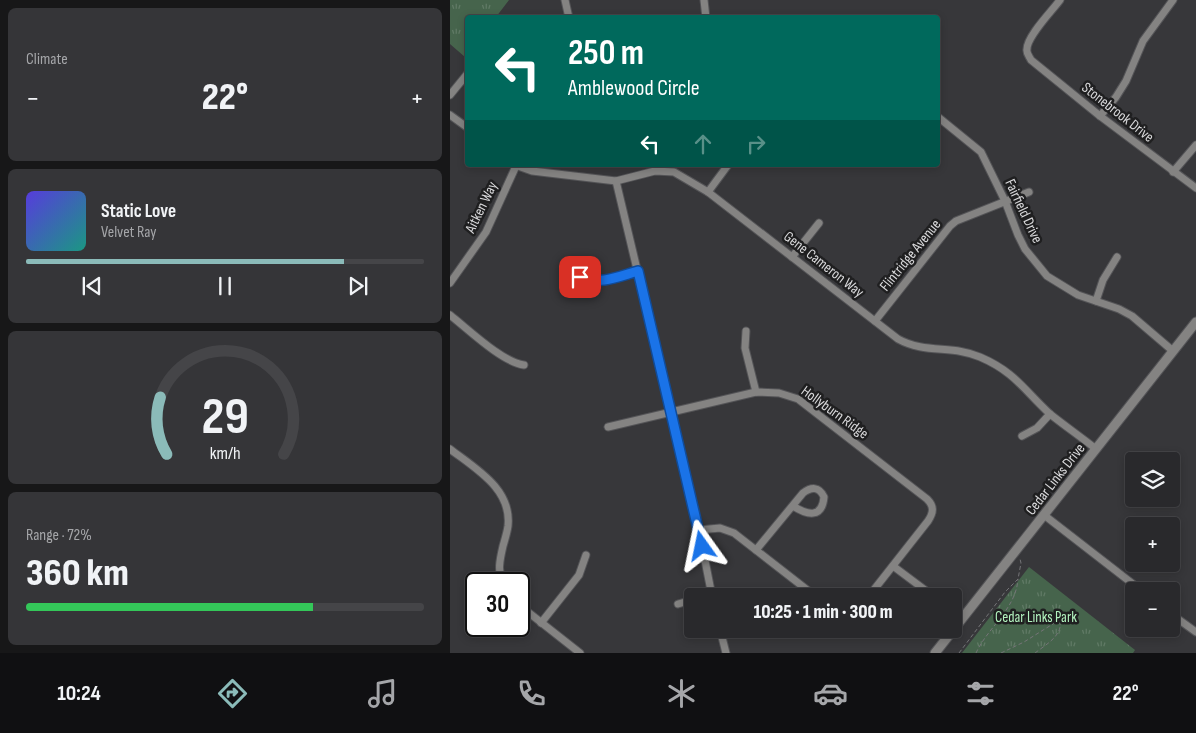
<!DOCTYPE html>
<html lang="en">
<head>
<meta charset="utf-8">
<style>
	body { margin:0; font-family:"Sofia Sans Condensed",sans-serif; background:#353538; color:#f1f3f6; height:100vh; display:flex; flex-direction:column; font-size:19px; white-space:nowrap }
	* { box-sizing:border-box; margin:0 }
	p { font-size:16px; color:#a5a6a9 }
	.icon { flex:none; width:28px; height:28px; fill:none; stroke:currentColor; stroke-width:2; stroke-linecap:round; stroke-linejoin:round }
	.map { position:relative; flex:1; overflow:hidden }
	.details { display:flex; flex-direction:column; gap:8px; padding:8px; background:#171718; width:450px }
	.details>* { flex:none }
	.hud { position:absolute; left:15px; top:15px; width:475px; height:152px; border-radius:5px; box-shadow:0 2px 8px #0003,0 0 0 1px #454548; background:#00695c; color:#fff; overflow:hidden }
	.tools { position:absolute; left:675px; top:452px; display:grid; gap:10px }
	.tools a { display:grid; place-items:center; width:55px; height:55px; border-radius:5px; background:#29292c; box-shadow:0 2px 8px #0003,0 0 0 1px #454548; font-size:25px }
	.speed { position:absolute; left:15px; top:572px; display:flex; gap:10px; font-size:25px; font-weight:700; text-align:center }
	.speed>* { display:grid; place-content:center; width:65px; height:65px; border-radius:50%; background:#29292c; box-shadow:0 2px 8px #0003,0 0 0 1px #454548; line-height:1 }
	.speed .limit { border:2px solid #111; border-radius:8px; background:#fff; color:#111 }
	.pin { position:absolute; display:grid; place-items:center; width:42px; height:42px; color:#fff; margin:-21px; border-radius:10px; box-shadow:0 2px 8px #0006 }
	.me { position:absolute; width:55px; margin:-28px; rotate:348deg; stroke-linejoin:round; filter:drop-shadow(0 0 4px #0008) }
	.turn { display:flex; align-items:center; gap:18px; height:105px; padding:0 20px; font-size:22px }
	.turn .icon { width:65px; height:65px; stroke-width:2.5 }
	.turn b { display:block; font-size:35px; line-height:42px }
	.lanes { display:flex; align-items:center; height:48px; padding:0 20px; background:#0003; justify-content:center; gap:25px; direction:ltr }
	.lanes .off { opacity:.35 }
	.big { font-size:38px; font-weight:800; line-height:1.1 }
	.details .widget { flex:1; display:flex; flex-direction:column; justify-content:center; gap:8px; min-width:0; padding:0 18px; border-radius:8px; background:#353538 }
	.details .dial { align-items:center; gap:0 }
	.dial svg { height:130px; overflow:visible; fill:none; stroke:#454548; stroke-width:7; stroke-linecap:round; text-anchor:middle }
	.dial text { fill:#f1f3f6; stroke:none }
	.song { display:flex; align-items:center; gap:15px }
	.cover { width:60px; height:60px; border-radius:8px; background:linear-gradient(135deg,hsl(250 70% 55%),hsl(170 70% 35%)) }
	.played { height:5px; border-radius:2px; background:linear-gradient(90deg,#8bbbb9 80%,#454548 80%) }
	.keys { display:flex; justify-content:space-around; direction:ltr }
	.heat { display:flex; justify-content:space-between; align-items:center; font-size:28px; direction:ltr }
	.charge { height:8px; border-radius:4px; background:linear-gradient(90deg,#34c759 72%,#454548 0) }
	.trip { position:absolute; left:234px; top:588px; width:278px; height:50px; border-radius:5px; background:#29292c; box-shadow:0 2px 8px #0003,0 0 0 1px #454548; font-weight:800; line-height:50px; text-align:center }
	.tab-bar { display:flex; height:80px; justify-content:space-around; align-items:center; background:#101012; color:#a5a6a9 }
	.tab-bar .icon { width:35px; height:35px }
	.tab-bar .selected { color:#8bbbb9 }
	.tab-bar b { font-size:22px; color:#f1f3f6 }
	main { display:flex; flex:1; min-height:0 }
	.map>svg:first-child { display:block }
</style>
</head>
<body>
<main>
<section class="details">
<div class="widget"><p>Climate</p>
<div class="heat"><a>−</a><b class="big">22°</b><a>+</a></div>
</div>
<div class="widget">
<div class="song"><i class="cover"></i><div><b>Static Love</b><p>Velvet Ray</p></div></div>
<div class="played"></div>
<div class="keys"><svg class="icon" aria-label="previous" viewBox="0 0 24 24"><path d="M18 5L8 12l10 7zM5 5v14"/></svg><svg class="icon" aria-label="pause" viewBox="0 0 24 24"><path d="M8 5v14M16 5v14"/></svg><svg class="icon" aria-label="next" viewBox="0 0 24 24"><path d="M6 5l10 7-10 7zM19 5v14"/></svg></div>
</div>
<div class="widget dial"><svg viewBox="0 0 100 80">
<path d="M14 69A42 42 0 1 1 86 69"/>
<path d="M14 69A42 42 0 0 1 10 34" stroke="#8bbbb9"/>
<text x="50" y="56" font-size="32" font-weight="700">29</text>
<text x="50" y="72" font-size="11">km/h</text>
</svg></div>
<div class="widget"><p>Range · 72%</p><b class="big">360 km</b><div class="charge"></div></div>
</section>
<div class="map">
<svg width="746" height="653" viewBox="0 0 746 653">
	<defs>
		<pattern id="grass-tufts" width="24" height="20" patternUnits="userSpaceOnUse" patternTransform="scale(1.25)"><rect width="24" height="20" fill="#46644c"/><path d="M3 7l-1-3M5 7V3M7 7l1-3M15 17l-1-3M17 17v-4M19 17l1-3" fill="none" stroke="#607a65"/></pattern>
	</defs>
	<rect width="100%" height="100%" fill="#37373a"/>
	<g fill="url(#grass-tufts)">
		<path d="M 0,0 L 59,0 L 46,17 L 18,18 L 17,54 L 15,57 L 0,44 Z"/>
		<path d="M 579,567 L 685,650 L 683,653 L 512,653 Z"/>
	</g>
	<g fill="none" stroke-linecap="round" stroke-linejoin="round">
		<g stroke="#545457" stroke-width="9">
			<g id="minor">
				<path d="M 115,0 L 119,18"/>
				<path d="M 254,0 L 256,18"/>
				<path d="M 610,0 C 602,11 577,36 577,49 C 576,53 579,56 581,60 L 650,116 L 746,188"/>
				<path d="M 0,95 L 18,73"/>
				<path d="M 0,115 L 18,128"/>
				<path d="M 650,116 L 666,97 L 676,81 L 693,41 L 723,0"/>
				<path d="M 488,117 L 531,152 L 555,201 L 568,235 L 575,249 L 597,276 L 628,295 L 669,309 L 682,316 L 723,351"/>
				<path d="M 65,165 L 82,171 L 166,181 L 205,171 L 224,172 L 258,192 L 448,339 C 475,354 503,345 530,357 C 565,372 574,390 600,414 C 615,426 631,437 646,449"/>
				<path d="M 723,172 L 746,145"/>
				<path d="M 166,181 L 249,530 L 262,596"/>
				<path d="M 258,192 L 278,165"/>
				<path d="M 342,257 L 369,223"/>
				<path d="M 130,277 C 151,285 167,277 188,271"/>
				<path d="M 0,283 L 36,232 L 66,166"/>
				<path d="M 646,301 L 653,280 L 667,257"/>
				<path d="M 0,315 C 19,330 52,362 74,365"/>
				<path d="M 425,321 L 500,226 L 506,221 L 579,192"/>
				<path d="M 296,331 L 295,348 L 306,392"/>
				<path d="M 158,427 L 306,392 L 329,393 L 348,399 L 477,499 C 484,506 484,512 478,521 L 419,596"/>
				<path d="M 572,436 L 587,428 L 600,414"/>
				<path d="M 0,449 C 26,469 62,489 58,526 C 57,533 55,539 53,546 C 50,559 47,571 53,584"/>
				<path d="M 594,515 L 692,591"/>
				<path d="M 249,530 L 270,528 L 284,533 L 365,596"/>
				<path d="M 306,550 L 353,493 C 361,487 369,486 374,497 C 372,519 357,515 343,506"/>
				<path d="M 443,566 L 483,596"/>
				<path d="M 255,596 L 262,594"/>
				<path d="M 228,604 L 242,600"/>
				<path d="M 69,605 L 130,653"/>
				<path d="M 502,612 L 512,619"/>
				<path d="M 721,614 L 746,632"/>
				<path d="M 91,623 L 129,575 L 136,555"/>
				<path d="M 270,629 L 276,653"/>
			</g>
		</g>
		<g stroke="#545457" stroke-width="11">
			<path id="tertiary" d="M 485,653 L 746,322"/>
		</g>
		<g stroke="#757578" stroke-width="1" stroke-dasharray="4 2.5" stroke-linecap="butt">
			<path d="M 509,653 L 555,592 L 568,579 L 571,563 L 570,559"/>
			<path d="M 526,653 C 538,627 566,609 568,579"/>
			<path d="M 551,653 L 574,642 L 606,622 L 610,623 C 612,636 594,646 585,653"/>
		</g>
		<use href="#minor" stroke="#848382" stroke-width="7"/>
		<use href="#tertiary" stroke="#848382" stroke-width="9"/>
	</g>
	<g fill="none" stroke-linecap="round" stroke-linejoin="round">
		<g stroke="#114b97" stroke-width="12">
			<path id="route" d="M 130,277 C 151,285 167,277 188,271 L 252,546"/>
		</g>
		<use href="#route" stroke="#1a73e8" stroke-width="9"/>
	</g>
	<g text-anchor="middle" stroke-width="5" stroke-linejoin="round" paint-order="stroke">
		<g font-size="15" fill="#dadadc" stroke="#1f1f20">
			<text transform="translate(668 112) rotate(38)" y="5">Stonebrook Drive</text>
			<text transform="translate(31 207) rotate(-64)" y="5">Aitken Way</text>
			<text transform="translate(574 211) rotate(65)" y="5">Fairfield Drive</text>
			<text transform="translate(460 255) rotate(-51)" y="5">Flintridge Avenue</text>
			<text transform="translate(374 264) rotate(38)" y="5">Gene Cameron Way</text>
			<text transform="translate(385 412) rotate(36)" y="5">Hollyburn Ridge</text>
			<text transform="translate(605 479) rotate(-52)" y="5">Cedar Links Drive</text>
		</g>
		<g font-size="15" fill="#b3f3bf" stroke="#1f1f20">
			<text x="586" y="622">Cedar Links Park</text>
		</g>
	</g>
</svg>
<div class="tools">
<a><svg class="icon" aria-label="layers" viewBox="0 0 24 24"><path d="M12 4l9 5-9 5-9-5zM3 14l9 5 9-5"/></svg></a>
<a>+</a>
<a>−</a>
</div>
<div class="speed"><div class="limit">30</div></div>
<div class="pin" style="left:130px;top:277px;background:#d93025"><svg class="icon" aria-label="arrive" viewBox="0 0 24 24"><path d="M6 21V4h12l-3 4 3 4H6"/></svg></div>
<svg class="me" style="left:252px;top:546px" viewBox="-20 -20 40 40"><path d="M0-17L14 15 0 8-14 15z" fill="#1a73e8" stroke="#fff" stroke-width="4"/></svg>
<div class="trip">10:25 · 1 min · 300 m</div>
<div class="hud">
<div class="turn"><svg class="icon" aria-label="left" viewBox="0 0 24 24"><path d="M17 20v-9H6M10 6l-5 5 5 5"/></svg><div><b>250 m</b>Amblewood Circle</div></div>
<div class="lanes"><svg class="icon" aria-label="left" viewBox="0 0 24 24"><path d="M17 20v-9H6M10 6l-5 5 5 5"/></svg><svg class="icon off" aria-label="ahead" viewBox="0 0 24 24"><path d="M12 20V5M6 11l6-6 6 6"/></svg><svg class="icon off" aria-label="right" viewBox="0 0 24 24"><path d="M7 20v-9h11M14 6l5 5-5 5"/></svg></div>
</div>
</div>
</main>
<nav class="tab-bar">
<b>10:24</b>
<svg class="icon selected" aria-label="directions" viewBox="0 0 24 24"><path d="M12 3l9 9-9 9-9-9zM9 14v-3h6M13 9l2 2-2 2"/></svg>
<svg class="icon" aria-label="music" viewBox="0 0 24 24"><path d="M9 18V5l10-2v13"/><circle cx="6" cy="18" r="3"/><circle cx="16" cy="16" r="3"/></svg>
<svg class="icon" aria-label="phone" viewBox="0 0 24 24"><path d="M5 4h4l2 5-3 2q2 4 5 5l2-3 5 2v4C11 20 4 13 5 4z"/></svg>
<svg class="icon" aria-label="climate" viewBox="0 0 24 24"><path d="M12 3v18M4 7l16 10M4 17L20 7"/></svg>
<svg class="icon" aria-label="car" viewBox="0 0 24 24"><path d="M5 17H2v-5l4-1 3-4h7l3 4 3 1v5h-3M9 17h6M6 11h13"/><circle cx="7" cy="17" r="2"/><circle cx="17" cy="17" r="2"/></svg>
<svg class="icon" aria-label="filters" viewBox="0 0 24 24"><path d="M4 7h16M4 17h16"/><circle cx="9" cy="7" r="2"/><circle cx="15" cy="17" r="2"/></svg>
<b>22°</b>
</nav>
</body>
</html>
